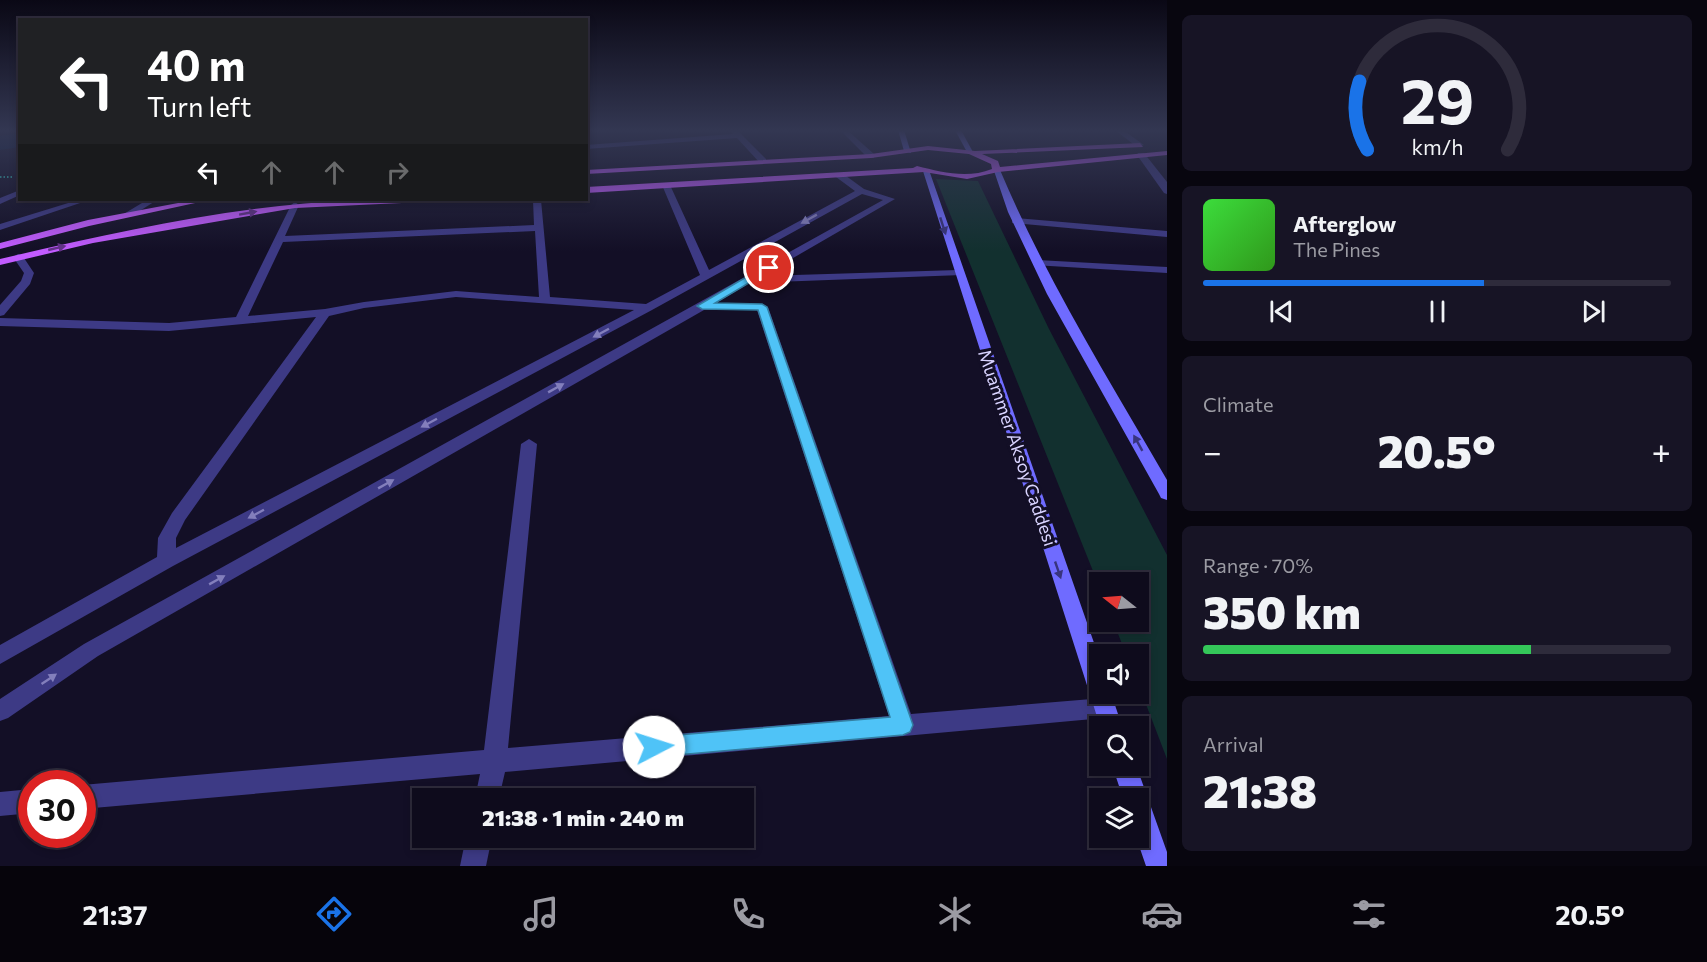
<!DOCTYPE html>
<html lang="en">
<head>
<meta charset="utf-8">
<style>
	body { margin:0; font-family:Commissioner,sans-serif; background:#171425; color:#f1f3f6; height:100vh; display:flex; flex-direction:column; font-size:22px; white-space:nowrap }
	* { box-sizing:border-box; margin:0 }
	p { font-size:20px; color:#9b9ba3 }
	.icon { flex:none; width:33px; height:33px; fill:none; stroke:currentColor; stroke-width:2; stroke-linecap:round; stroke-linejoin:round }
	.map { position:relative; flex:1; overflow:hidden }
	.drawer { display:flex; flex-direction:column; gap:15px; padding:15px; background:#08060f; width:540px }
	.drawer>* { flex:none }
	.hud { position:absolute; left:18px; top:18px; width:570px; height:183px; border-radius:0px; box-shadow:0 3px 9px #0003,0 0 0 2px #2e2b3b; background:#202124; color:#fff; overflow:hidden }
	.needle { width:39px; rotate:287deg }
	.buttons { position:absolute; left:1089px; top:572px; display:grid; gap:12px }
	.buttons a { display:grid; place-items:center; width:60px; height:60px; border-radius:0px; background:#0e0b1c; box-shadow:0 3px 9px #0003,0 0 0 2px #2e2b3b; font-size:30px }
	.speed { position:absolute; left:18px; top:770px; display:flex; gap:12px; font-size:30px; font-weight:700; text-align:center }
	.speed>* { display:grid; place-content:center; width:78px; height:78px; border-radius:50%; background:#0e0b1c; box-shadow:0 3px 9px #0003,0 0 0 2px #2e2b3b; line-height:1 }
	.speed .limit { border:9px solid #d22; background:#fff; color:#111 }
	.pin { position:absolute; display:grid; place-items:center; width:51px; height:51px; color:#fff; margin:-26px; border:3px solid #fff; border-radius:50%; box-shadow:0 2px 6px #0007 }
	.me { position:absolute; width:66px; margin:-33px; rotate:85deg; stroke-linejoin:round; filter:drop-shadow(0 0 4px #0008) }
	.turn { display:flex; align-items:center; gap:21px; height:126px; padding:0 30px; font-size:27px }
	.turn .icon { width:78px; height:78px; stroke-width:2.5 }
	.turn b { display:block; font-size:42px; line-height:51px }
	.lanes { display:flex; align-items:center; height:57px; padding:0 30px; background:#0003; justify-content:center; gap:30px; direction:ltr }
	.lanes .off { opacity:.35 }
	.big { font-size:45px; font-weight:800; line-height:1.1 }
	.drawer .tile { flex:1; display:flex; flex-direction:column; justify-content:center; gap:9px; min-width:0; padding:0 21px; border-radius:9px; background:#171425 }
	.drawer .dial { align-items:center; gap:0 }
	.dial svg { height:156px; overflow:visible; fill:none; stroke:#2e2b3b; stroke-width:7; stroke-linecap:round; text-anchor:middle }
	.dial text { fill:#f1f3f6; stroke:none }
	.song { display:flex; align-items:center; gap:18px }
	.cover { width:72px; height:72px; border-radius:9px; background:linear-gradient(135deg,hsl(120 70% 55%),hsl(110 70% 35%)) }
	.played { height:6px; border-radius:3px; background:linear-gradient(90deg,#1a73e8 60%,#2e2b3b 60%) }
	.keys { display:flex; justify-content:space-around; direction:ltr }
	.heat { display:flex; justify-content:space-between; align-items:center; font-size:33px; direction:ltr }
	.charge { height:9px; border-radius:4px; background:linear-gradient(90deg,#34c759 70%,#2e2b3b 0) }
	.trip { position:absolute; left:412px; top:788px; width:342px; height:60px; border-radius:0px; background:#0e0b1c; box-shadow:0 3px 9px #0003,0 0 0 2px #2e2b3b; font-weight:800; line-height:60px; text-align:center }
	.tab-bar { display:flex; height:96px; justify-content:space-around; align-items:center; background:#06040b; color:#9b9ba3 }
	.tab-bar .icon { width:42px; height:42px }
	.tab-bar .current { color:#1a73e8 }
	.tab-bar b { font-size:27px; color:#f1f3f6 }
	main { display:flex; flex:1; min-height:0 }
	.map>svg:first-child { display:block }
</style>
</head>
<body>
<main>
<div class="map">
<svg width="1167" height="866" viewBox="0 0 1167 866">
	<rect width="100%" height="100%" fill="#130f26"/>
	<path fill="#12302f" d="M 936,179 L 978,181 L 1049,329 L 1167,555 L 1167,759 L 1139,686 L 1138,654 L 1126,654 L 1113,621 L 1138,621 L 1138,582 L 1100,582 L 1099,586 Z"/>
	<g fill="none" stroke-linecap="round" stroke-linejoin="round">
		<path fill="#0a1f44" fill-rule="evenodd" d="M 20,133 L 20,147 L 0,150 L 0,136 Z"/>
		<path stroke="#2fb8b0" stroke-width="2" stroke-dasharray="1.5 2" stroke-linecap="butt" d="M 0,177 L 13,177"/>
		<g fill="#3d3a85" fill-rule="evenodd">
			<path d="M 730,130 L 737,130 L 766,159 L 766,163 L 760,163 L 737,138 L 586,149 L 586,145 L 733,134 Z"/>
			<path d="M 840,130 L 847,130 L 874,154 L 874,158 L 868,158 Z"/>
			<path d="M 1115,130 L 1123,130 L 1144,145 L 1137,147 Z"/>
			<path d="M 1138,153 L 1144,153 L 1167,182 L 1167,194 L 1164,193 L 1137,155 Z"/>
			<path d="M 836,173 L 842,173 L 864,189 L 895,199 L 762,276 L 958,270 L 963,273 L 962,275 L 750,283 L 716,303 L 762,304 L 768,307 L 911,714 L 1104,698 L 1112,701 L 1115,708 L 1112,715 L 1104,718 L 505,772 L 499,798 L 475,798 L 480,774 L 82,809 L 82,785 L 484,750 L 521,444 L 529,439 L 537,444 L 508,748 L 889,716 L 757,310 L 704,310 L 98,656 L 8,718 L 0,721 L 0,699 L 84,644 L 883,200 L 862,194 L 652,310 L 173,566 L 0,664 L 0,645 L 157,557 L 158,538 L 172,513 L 316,317 L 169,331 L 0,326 L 0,318 L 169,323 L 236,317 L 291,205 L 295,202 L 299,205 L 285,236 L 534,225 L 533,200 L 541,200 L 550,297 L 646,304 L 700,275 L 662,185 L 663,183 L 670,185 L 709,270 L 855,191 L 836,177 ZM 535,231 L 539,297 L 456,291 L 364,302 L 325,309 L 248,316 L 283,242 ZM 456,297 L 634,310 L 176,548 L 176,538 L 185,520 L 329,316 L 364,308 Z"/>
			<path d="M 20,190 L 20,195 L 0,204 L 0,198 Z"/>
			<path d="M 78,200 L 89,200 L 0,230 L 0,224 Z"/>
			<path d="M 147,200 L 157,200 L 130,217 L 122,215 Z"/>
			<path d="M 1015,218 L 1167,231 L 1167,237 L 1012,223 L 1012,219 Z"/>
			<path d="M 18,254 L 22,255 L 34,273 L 30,284 L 4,315 L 0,316 L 0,305 L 21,281 L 24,273 L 13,257 Z"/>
			<path d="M 1037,260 L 1167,267 L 1167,273 L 1033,265 L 1033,261 Z"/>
			<path d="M 32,789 L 32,813 L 0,816 L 0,792 Z"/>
			<path d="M 466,837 L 492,837 L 486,866 L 460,866 Z"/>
		</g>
		<g fill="#6f6bff" fill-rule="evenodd">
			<path d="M 898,130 L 904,130 L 911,153 L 904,151 Z"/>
			<path d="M 955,130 L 961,130 L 974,154 L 968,154 Z"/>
			<path d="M 922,168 L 929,170 L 1100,660 L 1100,693 L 1111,693 L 1122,726 L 1100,726 Z"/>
			<path d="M 993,168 L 1000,170 C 1046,279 1108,378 1167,480 L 1167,500 L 1161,498 L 1159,494 L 1047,294 L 1008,212 Z"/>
			<path d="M 1112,765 L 1136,765 L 1167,852 L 1167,866 L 1146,866 L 1136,837 L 1138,837 L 1138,798 L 1123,798 Z"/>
		</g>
		<g fill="#c25bff" fill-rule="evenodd">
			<path d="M 1140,143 L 1143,147 L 982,154 L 998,161 L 1000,167 L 1167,151 L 1167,155 L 998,172 L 967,179 L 924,172 L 586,193 L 586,187 L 913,168 L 917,166 C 941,172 967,179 992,169 L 991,164 L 969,154 L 928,150 L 871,158 L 586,174 L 586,170 L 871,154 L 928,146 L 975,151 Z"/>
			<path d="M 194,200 L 209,200 L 89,226 L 0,249 L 0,243 L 88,220 Z"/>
			<path d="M 356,200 L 406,200 L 402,203 L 295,208 L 93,243 L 0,265 L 0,259 C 116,232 236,205 356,200 Z"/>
		</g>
	</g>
	<defs><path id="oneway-solid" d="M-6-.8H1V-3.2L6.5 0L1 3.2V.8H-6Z" transform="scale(1.5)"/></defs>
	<g fill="#623188">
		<use href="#oneway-solid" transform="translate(248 213) rotate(-10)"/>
		<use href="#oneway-solid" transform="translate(57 248) rotate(-13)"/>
	</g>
	<g fill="#837fbc">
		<use href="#oneway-solid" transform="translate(809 219) rotate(151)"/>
		<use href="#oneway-solid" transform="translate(601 333) rotate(152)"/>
		<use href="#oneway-solid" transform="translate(556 388) rotate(-29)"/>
		<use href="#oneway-solid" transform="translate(429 423) rotate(152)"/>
		<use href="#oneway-solid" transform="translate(386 484) rotate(-29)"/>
		<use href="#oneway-solid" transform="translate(256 514) rotate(152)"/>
		<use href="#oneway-solid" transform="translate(217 580) rotate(-29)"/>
		<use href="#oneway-solid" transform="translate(49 679) rotate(-34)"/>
	</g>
	<g fill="#38347d">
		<use href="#oneway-solid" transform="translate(943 226) rotate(72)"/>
		<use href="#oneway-solid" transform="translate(1138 443) rotate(-119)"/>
		<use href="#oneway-solid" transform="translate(1058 570) rotate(71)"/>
	</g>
	<linearGradient id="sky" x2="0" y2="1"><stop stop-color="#0a0815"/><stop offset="0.52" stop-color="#333752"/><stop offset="1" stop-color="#333752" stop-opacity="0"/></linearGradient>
	<rect width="1167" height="251" fill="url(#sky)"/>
	<path fill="#4fc3f7" stroke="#337fa1" stroke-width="1.5" d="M 765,266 L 774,268 L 715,303 L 762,304 L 767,307 L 913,725 L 910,732 L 903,735 L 654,757 L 646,754 L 643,747 L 646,740 L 654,737 L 890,717 L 758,310 L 702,309 L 697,306 Z"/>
	<g text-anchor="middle" stroke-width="6" stroke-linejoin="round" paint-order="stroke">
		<g font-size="18" fill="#d9d4ff" stroke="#130f26">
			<text transform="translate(1017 448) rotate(71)" y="6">Muammer Aksoy Caddesi</text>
		</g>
	</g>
</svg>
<div class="buttons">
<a><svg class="needle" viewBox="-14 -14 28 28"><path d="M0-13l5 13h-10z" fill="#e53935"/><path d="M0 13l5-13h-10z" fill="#9b9ba3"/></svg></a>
<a><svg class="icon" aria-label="sound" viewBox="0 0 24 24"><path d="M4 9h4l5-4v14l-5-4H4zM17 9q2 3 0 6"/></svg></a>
<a><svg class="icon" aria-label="search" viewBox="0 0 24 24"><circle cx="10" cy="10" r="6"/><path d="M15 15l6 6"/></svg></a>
<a><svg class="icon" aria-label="layers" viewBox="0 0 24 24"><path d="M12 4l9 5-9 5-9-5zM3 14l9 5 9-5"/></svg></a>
</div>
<div class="speed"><div class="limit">30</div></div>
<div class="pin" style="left:769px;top:268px;background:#d93025"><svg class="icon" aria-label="arrive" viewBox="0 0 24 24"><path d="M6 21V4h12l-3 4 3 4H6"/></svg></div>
<svg class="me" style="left:654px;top:747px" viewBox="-20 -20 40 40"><circle r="19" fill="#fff"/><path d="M0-13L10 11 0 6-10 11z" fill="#4fc3f7"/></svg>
<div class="trip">21:38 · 1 min · 240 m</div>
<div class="hud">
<div class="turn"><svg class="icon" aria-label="left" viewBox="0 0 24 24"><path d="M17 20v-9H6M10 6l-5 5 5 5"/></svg><div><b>40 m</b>Turn left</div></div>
<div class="lanes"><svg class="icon" aria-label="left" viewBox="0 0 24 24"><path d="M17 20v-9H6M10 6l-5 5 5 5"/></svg><svg class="icon off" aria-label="ahead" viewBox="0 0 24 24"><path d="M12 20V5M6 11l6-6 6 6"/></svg><svg class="icon off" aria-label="ahead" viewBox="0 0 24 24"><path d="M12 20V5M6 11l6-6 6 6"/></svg><svg class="icon off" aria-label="right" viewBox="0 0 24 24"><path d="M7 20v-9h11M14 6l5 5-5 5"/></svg></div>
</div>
</div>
<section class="drawer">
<div class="tile dial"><svg viewBox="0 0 100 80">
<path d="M14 69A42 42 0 1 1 86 69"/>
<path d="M14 69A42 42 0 0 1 10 34" stroke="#1a73e8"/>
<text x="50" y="56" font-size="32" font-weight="700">29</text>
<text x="50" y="72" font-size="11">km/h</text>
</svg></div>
<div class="tile">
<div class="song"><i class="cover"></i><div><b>Afterglow</b><p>The Pines</p></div></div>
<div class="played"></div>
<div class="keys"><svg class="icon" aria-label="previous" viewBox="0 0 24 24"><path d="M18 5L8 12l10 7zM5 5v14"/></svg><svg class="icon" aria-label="pause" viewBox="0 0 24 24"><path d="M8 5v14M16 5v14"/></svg><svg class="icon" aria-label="next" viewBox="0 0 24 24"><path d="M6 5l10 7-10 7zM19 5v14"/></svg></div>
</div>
<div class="tile"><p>Climate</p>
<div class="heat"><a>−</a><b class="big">20.5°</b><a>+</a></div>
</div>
<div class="tile"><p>Range · 70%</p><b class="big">350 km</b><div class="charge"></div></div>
<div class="tile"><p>Arrival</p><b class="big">21:38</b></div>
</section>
</main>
<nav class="tab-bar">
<b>21:37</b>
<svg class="icon current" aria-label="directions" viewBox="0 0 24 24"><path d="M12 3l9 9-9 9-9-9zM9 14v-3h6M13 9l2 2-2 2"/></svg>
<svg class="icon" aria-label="music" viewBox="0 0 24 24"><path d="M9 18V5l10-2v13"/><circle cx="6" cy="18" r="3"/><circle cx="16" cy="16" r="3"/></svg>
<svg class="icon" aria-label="phone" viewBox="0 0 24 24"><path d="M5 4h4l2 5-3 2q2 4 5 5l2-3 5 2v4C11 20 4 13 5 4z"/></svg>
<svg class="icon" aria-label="climate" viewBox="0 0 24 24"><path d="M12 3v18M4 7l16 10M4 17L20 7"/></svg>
<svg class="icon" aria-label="car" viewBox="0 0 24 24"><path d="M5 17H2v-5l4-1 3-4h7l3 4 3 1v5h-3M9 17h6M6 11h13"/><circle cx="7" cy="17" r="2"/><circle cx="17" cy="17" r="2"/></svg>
<svg class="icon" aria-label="filters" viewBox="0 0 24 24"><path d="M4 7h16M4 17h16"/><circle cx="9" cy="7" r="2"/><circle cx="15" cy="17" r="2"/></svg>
<b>20.5°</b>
</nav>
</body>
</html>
